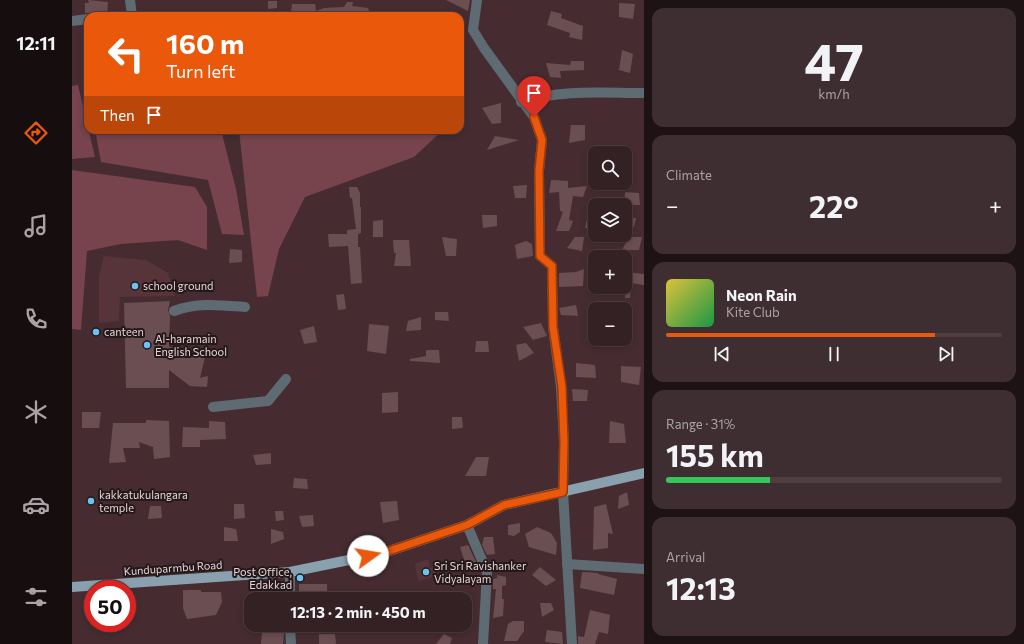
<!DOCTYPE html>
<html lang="en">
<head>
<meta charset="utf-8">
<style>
	body { margin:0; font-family:Commissioner,sans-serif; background:#3f2e31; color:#f1f3f6; height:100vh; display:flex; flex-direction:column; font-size:15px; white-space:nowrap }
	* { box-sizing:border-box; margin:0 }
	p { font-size:13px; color:#a9a3a6 }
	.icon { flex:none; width:22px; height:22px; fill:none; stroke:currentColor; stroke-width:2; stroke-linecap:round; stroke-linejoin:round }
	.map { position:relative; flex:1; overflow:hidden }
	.side { display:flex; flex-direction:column; gap:8px; padding:8px; background:#1d1214; width:380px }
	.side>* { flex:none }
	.guide { position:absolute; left:12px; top:12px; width:380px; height:122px; border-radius:12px; box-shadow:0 2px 6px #0003,0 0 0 1px #4e3e41; background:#ea580c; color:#fff; overflow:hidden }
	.buttons { position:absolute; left:516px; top:146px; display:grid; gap:8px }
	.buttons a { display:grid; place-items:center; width:44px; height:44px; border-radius:8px; background:#342124; box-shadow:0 2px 6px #0003,0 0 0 1px #4e3e41; font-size:20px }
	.speed { position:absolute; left:12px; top:580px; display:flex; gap:8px; font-size:20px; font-weight:700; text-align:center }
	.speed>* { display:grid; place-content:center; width:52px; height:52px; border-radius:50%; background:#342124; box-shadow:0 2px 6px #0003,0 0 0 1px #4e3e41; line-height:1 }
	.speed .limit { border:6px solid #d22; background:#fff; color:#111 }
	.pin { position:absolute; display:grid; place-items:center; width:34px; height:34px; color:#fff; margin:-41px -17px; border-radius:50% 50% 50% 0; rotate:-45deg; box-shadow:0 0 4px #0007 }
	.pin .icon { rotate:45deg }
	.me { position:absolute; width:44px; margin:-22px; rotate:77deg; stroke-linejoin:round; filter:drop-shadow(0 0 3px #0008) }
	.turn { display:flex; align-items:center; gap:14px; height:84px; padding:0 16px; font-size:18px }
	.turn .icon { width:52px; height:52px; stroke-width:2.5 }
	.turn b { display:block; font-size:28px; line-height:34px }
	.then { display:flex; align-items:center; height:38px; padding:0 16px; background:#0003; gap:8px; font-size:15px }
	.big { font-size:30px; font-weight:700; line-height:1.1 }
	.side .tile { flex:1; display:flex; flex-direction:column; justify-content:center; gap:6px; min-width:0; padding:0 14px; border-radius:12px; background:#3f2e31 }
	.side .dial { align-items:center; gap:0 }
	.dial b { font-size:52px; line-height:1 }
	.song { display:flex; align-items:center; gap:12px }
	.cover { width:48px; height:48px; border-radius:6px; background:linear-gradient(135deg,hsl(50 70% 55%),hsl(140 70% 35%)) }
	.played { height:4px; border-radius:2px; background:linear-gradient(90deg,#ea580c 80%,#4e3e41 80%) }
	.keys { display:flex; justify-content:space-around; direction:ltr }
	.heat { display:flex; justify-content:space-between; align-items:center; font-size:22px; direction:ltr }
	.charge { height:6px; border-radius:3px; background:linear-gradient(90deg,#34c759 31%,#4e3e41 0) }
	.trip { position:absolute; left:172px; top:592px; width:228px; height:40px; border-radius:12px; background:#342124; box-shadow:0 2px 6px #0003,0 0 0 1px #4e3e41; font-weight:700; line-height:40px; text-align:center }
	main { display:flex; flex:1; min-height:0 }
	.menu { display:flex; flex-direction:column; width:72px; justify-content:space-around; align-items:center; background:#150d0e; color:#a9a3a6 }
	.menu .icon { width:28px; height:28px }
	.menu .on { color:#ea580c }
	.menu b { font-size:18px; color:#f1f3f6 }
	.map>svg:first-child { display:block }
</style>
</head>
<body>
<main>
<nav class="menu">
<b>12:11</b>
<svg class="icon on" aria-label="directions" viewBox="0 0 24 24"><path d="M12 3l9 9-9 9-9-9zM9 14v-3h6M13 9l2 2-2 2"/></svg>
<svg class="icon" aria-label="music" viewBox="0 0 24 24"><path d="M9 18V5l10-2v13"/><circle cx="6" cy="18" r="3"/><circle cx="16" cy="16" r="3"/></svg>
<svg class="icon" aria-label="phone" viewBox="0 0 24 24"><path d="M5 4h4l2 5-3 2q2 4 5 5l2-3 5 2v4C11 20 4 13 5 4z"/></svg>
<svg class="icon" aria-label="climate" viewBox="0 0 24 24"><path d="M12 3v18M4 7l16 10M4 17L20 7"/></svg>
<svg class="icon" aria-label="car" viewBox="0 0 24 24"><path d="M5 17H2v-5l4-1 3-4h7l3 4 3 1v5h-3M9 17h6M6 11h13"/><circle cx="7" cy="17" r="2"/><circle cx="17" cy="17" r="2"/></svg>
<svg class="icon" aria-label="filters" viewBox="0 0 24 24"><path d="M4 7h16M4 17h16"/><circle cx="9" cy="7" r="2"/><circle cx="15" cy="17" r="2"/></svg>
</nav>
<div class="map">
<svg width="572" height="644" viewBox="0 0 572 644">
	<rect width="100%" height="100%" fill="#462c30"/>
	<g fill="#563439">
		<path d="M 32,256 L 74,260 L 96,273 L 103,296 L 48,297 L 47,321 L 27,323 L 27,276 Z"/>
		<path d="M 356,559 L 358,568 L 362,567 L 365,576 L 346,581 L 343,564 Z"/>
	</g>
	<g fill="#77434c">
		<path d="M 6,85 L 23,157 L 0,159 L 0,86 Z"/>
		<path d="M 23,130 L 149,130 L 164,189 L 172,235 L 150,234 L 136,180 L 29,162 Z"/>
		<path d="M 167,130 L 371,130 L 342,157 L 233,197 L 207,249 L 196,296 L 185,297 Z"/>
		<path d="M 0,170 L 123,187 L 135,207 L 135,250 L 106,240 L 49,244 L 15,251 L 9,330 L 0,329 Z"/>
	</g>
	<g fill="#6a4e52">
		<path d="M 16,0 L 36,2 L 35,15 L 27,15 L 26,13 L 13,13 L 13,3 L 17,3 Z"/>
		<path d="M 374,0 L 398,0 L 396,11 Z"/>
		<path d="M 196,1 L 205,1 L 205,8 L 196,9 Z"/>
		<path d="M 275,2 L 281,2 L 280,6 L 296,8 L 299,16 L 235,15 L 241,12 L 219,12 L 220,4 L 243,4 L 244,11 L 252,8 L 272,7 Z"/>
		<path d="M 547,3 L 563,4 L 561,19 L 547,17 Z"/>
		<path d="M 479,11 L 490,14 L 489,18 L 511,26 L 510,40 L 497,37 L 498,33 L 475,25 Z"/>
		<path d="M 550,50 L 561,54 L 558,73 L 547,70 Z"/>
		<path d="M 499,61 L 512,61 L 512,70 L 488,71 L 489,78 L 478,77 L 474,63 L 498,65 Z"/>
		<path d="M 429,103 L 429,123 L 420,124 L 410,108 Z"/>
		<path d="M 499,125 L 513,125 L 513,140 L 497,143 Z"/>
		<path d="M 423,136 L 447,140 L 415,150 Z"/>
		<path d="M 479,180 L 496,181 L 496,188 L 515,186 L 511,197 L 501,196 L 497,220 L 501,221 L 497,231 L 484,231 L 491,212 L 488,211 L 487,192 L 477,193 Z"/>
		<path d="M 455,185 L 454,198 L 443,198 L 441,186 Z"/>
		<path d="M 277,187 L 285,187 L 288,193 L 288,207 L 289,207 L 289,233 L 286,234 L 286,247 L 288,247 L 290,283 L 279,284 L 276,246 L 257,247 L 256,234 L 275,234 L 275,230 L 284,229 L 280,198 L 278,198 Z"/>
		<path d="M 553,192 L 567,193 L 568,205 L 552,205 Z"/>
		<path d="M 410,215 L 425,215 L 425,226 L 411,228 Z"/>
		<path d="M 516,215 L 523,217 L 523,228 L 513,228 Z"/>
		<path d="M 553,217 L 564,218 L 562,227 L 553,226 Z"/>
		<path d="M 311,220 L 311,237 L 301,237 L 301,221 Z"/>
		<path d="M 370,237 L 385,239 L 384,256 L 374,256 Z"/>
		<path d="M 503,237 L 512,237 L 510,251 L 495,248 Z"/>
		<path d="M 557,237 L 570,237 L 567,250 L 550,250 Z"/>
		<path d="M 321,240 L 337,240 L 339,266 L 322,266 L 324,253 L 322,253 Z"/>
		<path d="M 454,241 L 460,244 L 461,256 L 445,259 L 443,245 Z"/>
		<path d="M 158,249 L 170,250 L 170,262 L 157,263 Z"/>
		<path d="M 512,269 L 511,286 L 487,287 L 487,273 L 504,272 Z"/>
		<path d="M 553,272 L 572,274 L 572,285 L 559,283 L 558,298 L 553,298 Z"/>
		<path d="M 272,294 L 274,309 L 266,310 L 264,295 Z"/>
		<path d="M 98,301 L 96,310 L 98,316 L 97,347 L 130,350 L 133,357 L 128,378 L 136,376 L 135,387 L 118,386 L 97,370 L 97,388 L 54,388 L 52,303 Z"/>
		<path d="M 504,305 L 506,316 L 489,315 L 487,308 Z"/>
		<path d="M 363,312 L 376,312 L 377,321 L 363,320 Z"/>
		<path d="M 349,317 L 349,330 L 334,331 L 336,321 Z"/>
		<path d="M 469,323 L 475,336 L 461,340 L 451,327 Z"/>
		<path d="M 297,324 L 317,326 L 314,354 L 295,351 Z"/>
		<path d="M 242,326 L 245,342 L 232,344 L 228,330 Z"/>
		<path d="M 404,341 L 416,341 L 417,352 L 403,352 Z"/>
		<path d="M 454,343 L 462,353 L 447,361 L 444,345 Z"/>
		<path d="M 354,350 L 367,350 L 368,363 L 338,361 L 338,359 L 354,356 Z"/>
		<path d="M 504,363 L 523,365 L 524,378 L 504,377 Z"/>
		<path d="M 549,366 L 569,367 L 567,385 L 549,382 Z"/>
		<path d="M 500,389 L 516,390 L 515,401 L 501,401 Z"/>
		<path d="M 326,392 L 326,412 L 310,413 L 310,393 Z"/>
		<path d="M 10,412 L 29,412 L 27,428 L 10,428 Z"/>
		<path d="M 380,417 L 390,417 L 391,428 L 380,429 Z"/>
		<path d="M 74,420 L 97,421 L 98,457 L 82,459 L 81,447 L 67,442 L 68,448 L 51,448 L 54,462 L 37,463 L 41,423 L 74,423 Z"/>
		<path d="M 137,421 L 153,422 L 154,439 L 128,440 L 128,447 L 110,447 L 111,427 L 137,428 Z"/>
		<path d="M 538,421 L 552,424 L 554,443 L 537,443 Z"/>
		<path d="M 199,453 L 199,464 L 184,465 L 181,455 Z"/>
		<path d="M 404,457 L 417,457 L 414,476 L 393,476 Z"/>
		<path d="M 222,478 L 235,479 L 236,489 L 221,488 Z"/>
		<path d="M 555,492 L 557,505 L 546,509 L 547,496 Z"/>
		<path d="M 325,501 L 327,520 L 311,523 L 308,502 Z"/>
		<path d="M 162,504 L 172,504 L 173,518 L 162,519 Z"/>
		<path d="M 534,504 L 541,534 L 536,533 L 536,548 L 521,550 L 522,507 Z"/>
		<path d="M 78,506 L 89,506 L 90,518 L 76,519 Z"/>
		<path d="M 203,511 L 211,511 L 212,520 L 204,521 Z"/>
		<path d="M 241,515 L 242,526 L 230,527 L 227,516 Z"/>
		<path d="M 448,523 L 448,532 L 442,536 L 436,535 L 436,525 Z"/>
		<path d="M 152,527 L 164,529 L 166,541 L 152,541 Z"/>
		<path d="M 465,527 L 479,533 L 485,543 L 484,555 L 457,547 L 453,534 Z"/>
		<path d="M 199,529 L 211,532 L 212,539 L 199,544 Z"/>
		<path d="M 412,537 L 421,537 L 423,554 L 415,555 L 410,545 Z"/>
		<path d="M 396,545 L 404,562 L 394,566 L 388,547 Z"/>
		<path d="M 468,567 L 484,580 L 474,586 L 460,575 Z"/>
		<path d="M 510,572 L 526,573 L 526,574 L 545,579 L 542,595 L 508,588 Z"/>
		<path d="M 425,575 L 434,577 L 434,585 L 430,586 L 430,599 L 432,599 L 431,616 L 421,618 L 424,589 L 421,589 L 421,579 L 425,578 Z"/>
		<path d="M 227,584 L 255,584 L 255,597 L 227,598 Z"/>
		<path d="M 111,590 L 129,590 L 129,592 L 149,592 L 150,602 L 144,615 L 115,619 L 111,608 Z"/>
		<path d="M 196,591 L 196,599 L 180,599 L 180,592 Z"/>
		<path d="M 468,603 L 479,603 L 482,610 L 470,617 Z"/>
		<path d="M 518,610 L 538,615 L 536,634 L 527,632 L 523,644 L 506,644 L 506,636 L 512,637 Z"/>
		<path d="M 441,621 L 452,621 L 452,631 L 445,641 L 432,641 L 436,624 Z"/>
		<path d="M 475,630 L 490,632 L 491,644 L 473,642 Z"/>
		<path d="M 190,632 L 212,633 L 211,644 L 189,644 Z"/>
		<path d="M 247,634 L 263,634 L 264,644 L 247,644 Z"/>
		<path d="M 372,634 L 380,638 L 378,644 L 364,644 Z"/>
	</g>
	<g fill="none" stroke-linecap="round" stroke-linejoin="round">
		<g stroke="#5f6b72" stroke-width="10">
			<path d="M 58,0 L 60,16"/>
			<path d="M 405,0 L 401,30 L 412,48 L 462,117 L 470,140 L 467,171 L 468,256 L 480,266 L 481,327 L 489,387 L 492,442 L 491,492 L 500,644"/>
			<path d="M 0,21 L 16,19"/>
			<path d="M 449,102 C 490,89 530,93 572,93"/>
			<path d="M 102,311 C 124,302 149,305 173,307"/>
			<path d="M 141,407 L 196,401 L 214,379"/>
			<path d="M 395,525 L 415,572 L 411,644"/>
			<path d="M 495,564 L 572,569"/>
			<path d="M 218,572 L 218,599"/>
			<path d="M 218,625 L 219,644"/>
		</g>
		<path stroke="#89a1ae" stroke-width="10" d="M 0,587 L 218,572 L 311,553 L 395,525 L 432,505 L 572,473"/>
	</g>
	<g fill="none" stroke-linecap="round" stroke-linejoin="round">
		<g stroke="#983908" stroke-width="10">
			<path id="route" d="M 296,556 L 311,553 L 395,525 L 432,505 L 491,492 L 492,442 L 490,387 L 481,327 L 480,266 L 468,256 L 467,171 L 470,140 L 462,117"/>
		</g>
		<use href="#route" stroke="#ea580c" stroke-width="7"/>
	</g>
	<g fill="#68c4f0" stroke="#24181a" stroke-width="1.5">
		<circle cx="63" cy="286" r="4"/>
		<circle cx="24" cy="332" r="4"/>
		<circle cx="75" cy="345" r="4"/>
		<circle cx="19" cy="501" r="4"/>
		<circle cx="354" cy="572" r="4"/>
		<circle cx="228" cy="578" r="4"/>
	</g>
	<g text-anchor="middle" stroke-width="4" stroke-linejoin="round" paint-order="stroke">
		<g font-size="11" fill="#e6d4d6" stroke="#24181a" text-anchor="start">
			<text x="71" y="290">school ground</text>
			<text x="32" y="336">canteen</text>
			<text x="83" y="343">Al-haramain<tspan x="83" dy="13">English School</tspan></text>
			<text x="27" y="499">kakkatukulangara<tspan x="27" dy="13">temple</tspan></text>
			<text x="362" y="570">Sri Sri Ravishanker<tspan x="362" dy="13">Vidyalayam</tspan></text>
			<text x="220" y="576" text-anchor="end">Post Office,<tspan x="220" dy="13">Edakkad</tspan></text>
		</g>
		<g font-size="11" fill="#e6d4d6" stroke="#24181a">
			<text transform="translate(101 568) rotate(-4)" y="4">Kunduparmbu Road</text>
		</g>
	</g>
</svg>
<div class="buttons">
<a><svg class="icon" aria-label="search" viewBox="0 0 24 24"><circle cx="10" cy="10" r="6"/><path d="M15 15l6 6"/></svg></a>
<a><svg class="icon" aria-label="layers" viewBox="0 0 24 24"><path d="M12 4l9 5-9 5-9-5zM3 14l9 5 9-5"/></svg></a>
<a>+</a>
<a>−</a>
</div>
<div class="speed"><div class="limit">50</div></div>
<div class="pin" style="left:462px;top:117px;background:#d93025"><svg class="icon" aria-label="arrive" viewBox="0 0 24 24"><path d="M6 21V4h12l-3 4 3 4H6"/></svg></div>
<svg class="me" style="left:296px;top:556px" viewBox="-20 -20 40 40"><circle r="19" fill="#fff"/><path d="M0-13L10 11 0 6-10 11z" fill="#ea580c"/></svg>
<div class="trip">12:13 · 2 min · 450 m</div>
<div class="guide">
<div class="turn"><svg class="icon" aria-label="left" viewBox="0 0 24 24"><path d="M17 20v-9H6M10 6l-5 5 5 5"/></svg><div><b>160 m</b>Turn left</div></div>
<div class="then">Then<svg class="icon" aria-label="arrive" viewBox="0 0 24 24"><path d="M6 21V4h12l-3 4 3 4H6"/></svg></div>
</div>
</div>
<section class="side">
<div class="tile dial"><b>47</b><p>km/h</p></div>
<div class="tile"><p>Climate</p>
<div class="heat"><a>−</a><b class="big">22°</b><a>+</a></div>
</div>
<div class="tile">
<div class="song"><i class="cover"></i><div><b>Neon Rain</b><p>Kite Club</p></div></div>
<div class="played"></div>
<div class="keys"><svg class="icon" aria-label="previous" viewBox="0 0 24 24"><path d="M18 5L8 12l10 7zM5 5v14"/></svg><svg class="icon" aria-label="pause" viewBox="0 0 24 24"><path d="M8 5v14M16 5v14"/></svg><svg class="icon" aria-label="next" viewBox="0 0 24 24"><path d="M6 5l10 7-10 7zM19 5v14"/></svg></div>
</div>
<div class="tile"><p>Range · 31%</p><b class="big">155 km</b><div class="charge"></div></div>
<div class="tile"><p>Arrival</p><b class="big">12:13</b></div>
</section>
</main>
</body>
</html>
